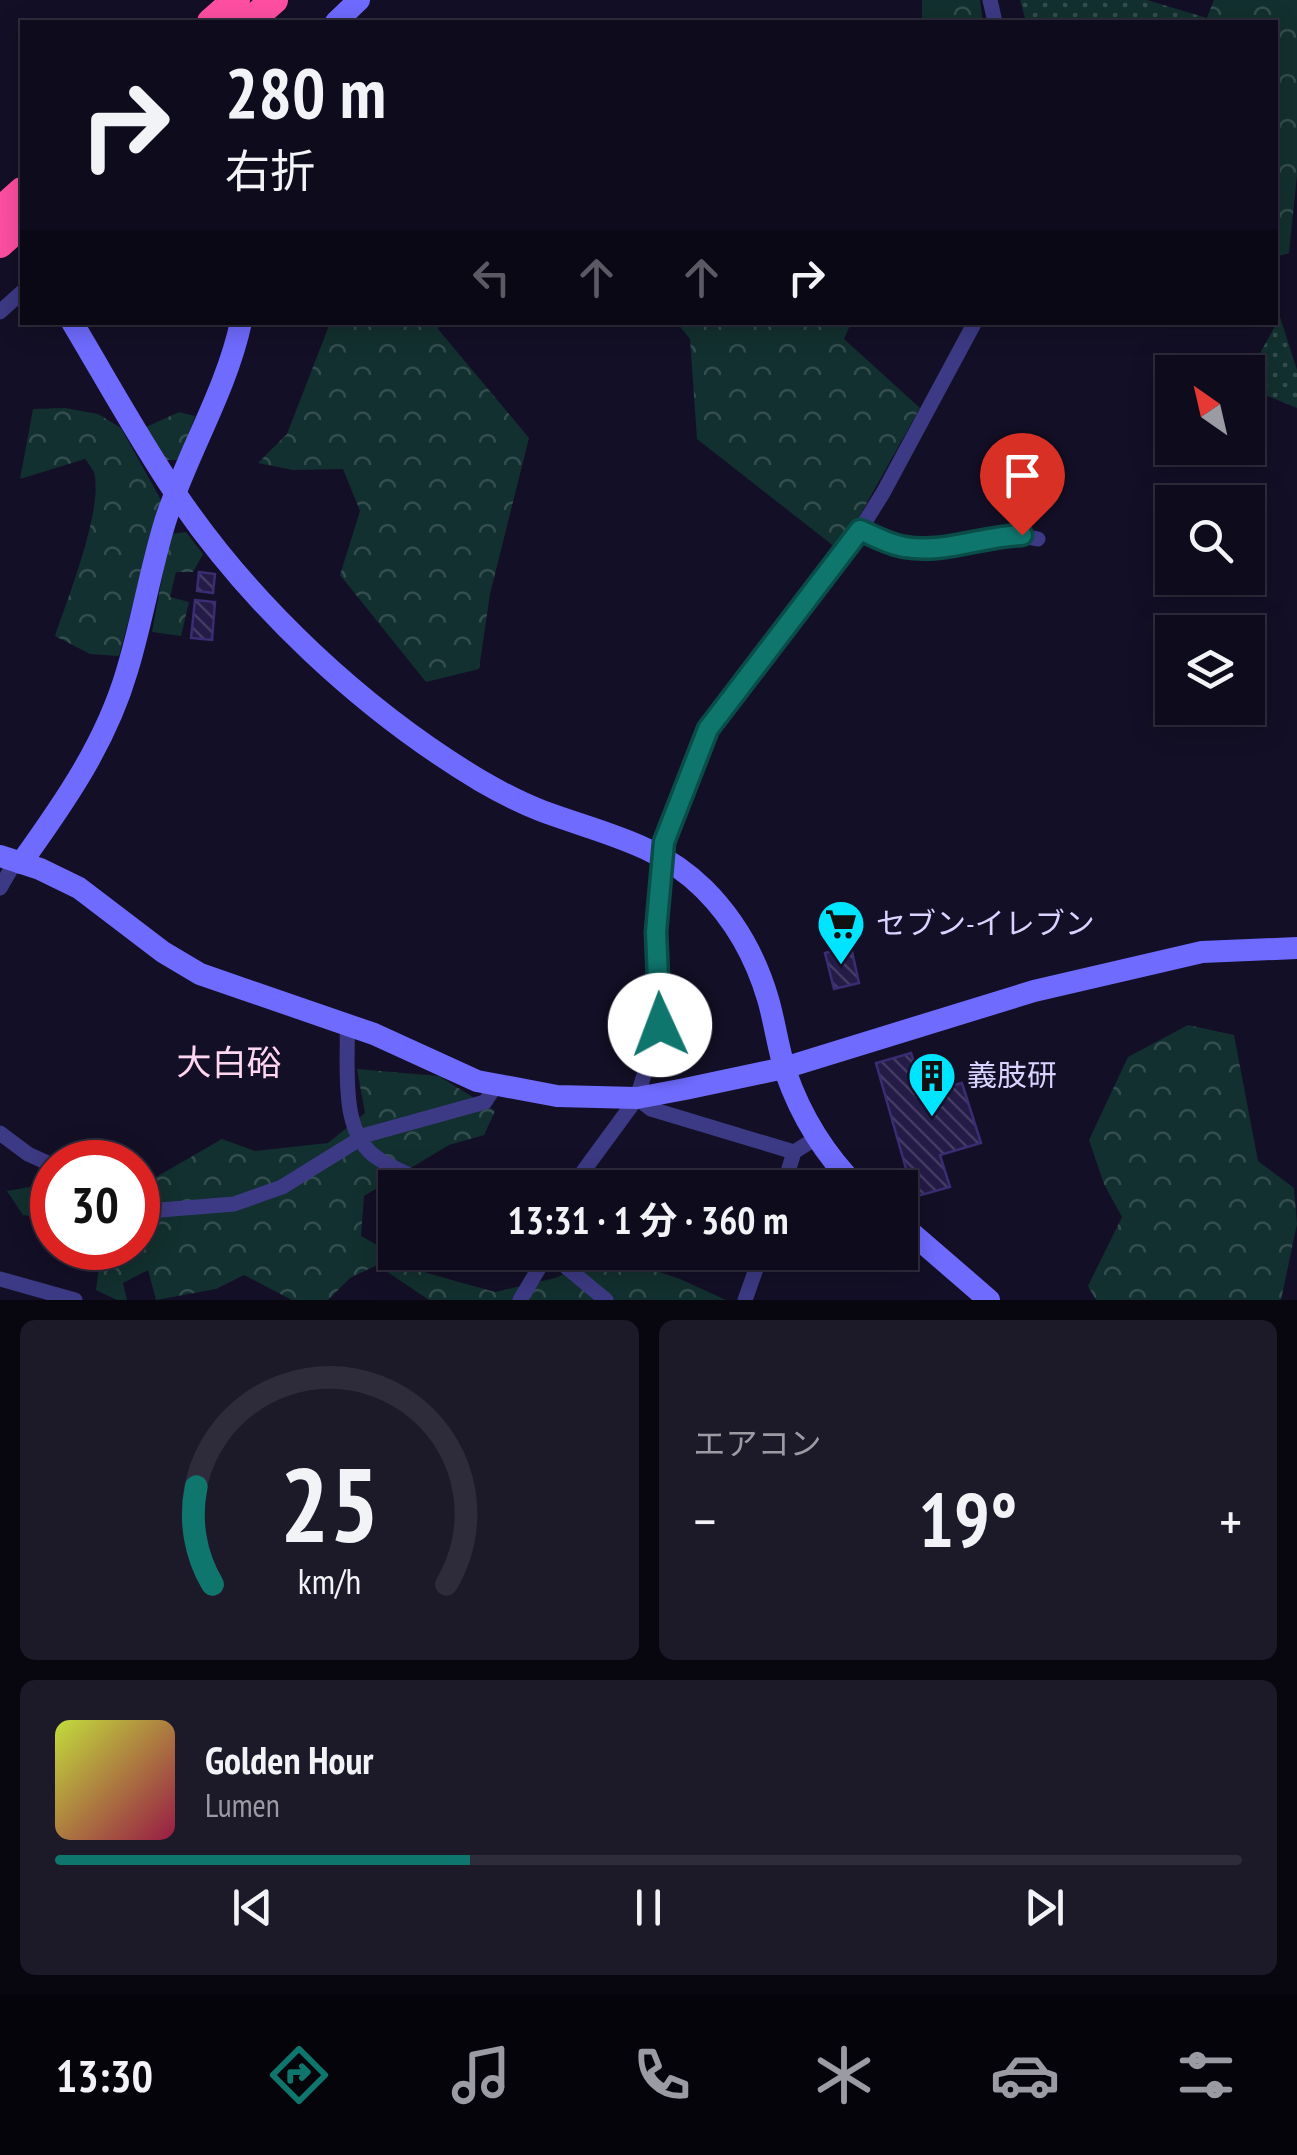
<!DOCTYPE html>
<html lang="ja">
<head>
<meta charset="utf-8">
<style>
	body { margin:0; font-family:"PT Sans Narrow","Noto Sans JP",sans-serif; background:#1c1929; color:#f1f3f6; height:100vh; display:flex; flex-direction:column; font-size:38px; white-space:nowrap }
	* { box-sizing:border-box; margin:0 }
	p { font-size:32px; color:#9b9ba3 }
	.icon { flex:none; width:55px; height:55px; fill:none; stroke:currentColor; stroke-width:2; stroke-linecap:round; stroke-linejoin:round }
	.map { position:relative; height:1300px; overflow:hidden }
	.drawer { display:flex; flex-direction:column; gap:20px; padding:20px; background:#08060f; flex:1 }
	.drawer>* { flex:none }
	.top-card { position:absolute; left:20px; top:20px; width:1258px; height:305px; border-radius:0px; box-shadow:0 5px 25px #0003,0 0 0 2px #2e2b3b; background:#0e0b1c; color:#f1f3f6; overflow:hidden }
	.needle { width:65px; rotate:326deg }
	.buttons { position:absolute; left:1155px; top:355px; display:grid; gap:20px }
	.buttons a { display:grid; place-items:center; width:110px; height:110px; border-radius:0px; background:#0e0b1c; box-shadow:0 5px 25px #0003,0 0 0 2px #2e2b3b; font-size:50px }
	.speed { position:absolute; left:30px; top:1140px; display:flex; gap:20px; font-size:50px; font-weight:700; text-align:center }
	.speed>* { display:grid; place-content:center; width:130px; height:130px; border-radius:50%; background:#0e0b1c; box-shadow:0 5px 25px #0003,0 0 0 2px #2e2b3b; line-height:1 }
	.speed .limit { border:15px solid #d22; background:#fff; color:#111 }
	.pin { position:absolute; display:grid; place-items:center; width:85px; height:85px; color:#fff; margin:-102px -42px; border-radius:50% 50% 50% 0; rotate:-45deg; box-shadow:0 0 10px #0007 }
	.pin .icon { rotate:45deg }
	.me { position:absolute; width:110px; margin:-55px; rotate:358deg; stroke-linejoin:round; filter:drop-shadow(0 0 8px #0008) }
	.turn { display:flex; align-items:center; gap:35px; height:210px; padding:0 40px; font-size:45px }
	.turn .icon { width:130px; height:130px; stroke-width:2.5 }
	.turn b { display:block; font-size:70px; line-height:85px }
	.lanes { display:flex; align-items:center; height:95px; padding:0 40px; background:#0003; justify-content:center; gap:50px; direction:ltr }
	.lanes .off { opacity:.35 }
	.big { font-size:75px; font-weight:700; line-height:1.1 }
	.drawer .tile { flex:1; display:flex; flex-direction:column; justify-content:center; gap:15px; min-width:0; padding:0 35px; border-radius:15px; background:#1c1929 }
	.drawer .dial { align-items:center; gap:0 }
	.dial svg { height:260px; overflow:visible; fill:none; stroke:#2e2b3b; stroke-width:7; stroke-linecap:round; text-anchor:middle }
	.dial text { fill:#f1f3f6; stroke:none }
	.song { display:flex; align-items:center; gap:30px }
	.cover { width:120px; height:120px; border-radius:15px; background:linear-gradient(135deg,hsl(70 70% 55%),hsl(340 70% 35%)) }
	.played { height:10px; border-radius:5px; background:linear-gradient(90deg,#0f766e 35%,#2e2b3b 35%) }
	.keys { display:flex; justify-content:space-around; direction:ltr }
	.heat { display:flex; justify-content:space-between; align-items:center; font-size:55px; direction:ltr }
	.drawer .tiles { flex:1; display:grid; gap:20px; grid-template-columns:1fr 1fr }
	.tile:last-child { grid-column:span 2 }
	.trip { position:absolute; left:378px; top:1170px; width:540px; height:100px; border-radius:0px; background:#0e0b1c; box-shadow:0 5px 25px #0003,0 0 0 2px #2e2b3b; font-weight:700; line-height:100px; text-align:center }
	.menu { display:flex; height:160px; justify-content:space-around; align-items:center; background:#06040b; color:#9b9ba3 }
	.menu .icon { width:70px; height:70px }
	.menu .on { color:#0f766e }
	.menu b { font-size:45px; color:#f1f3f6 }
	.map>svg:first-child { display:block }
</style>
</head>
<body>
<div class="map">
<svg width="1297" height="1300" viewBox="0 0 1297 1300">
	<defs>
		<pattern id="grass-dots" width="8" height="8" patternUnits="userSpaceOnUse" patternTransform="scale(2.5)"><rect width="8" height="8" fill="#12302f"/><path d="M2 2h.1M6 6h.1" fill="none" stroke="#344d4e" stroke-width="1.8" stroke-linecap="round"/></pattern>
		<pattern id="forest-crowns" width="20" height="18" patternUnits="userSpaceOnUse" patternTransform="scale(2.5)"><rect width="20" height="18" fill="#12302f"/><path d="M2 6a3 3 0 1 1 6 0M12 15a3 3 0 1 1 6 0" fill="none" stroke="#344d4e"/></pattern>
		<pattern id="building-back-hatch" width="6" height="6" patternUnits="userSpaceOnUse" patternTransform="scale(2.5)"><rect width="6" height="6" fill="#241b47"/><path d="M-1 5l2 2M0 0l6 6M5-1l2 2" fill="none" stroke="#433b63"/></pattern>
	</defs>
	<rect width="100%" height="100%" fill="#130f26"/>
	<g fill="url(#grass-dots)">
		<path d="M 1020,0 L 1147,0 L 1207,18 L 1205,22 L 1026,22 Z"/>
		<path d="M 1280,317 L 1297,370 L 1297,408 L 1248,388 L 1248,375 Z"/>
	</g>
	<g fill="url(#forest-crowns)">
		<path d="M 922,0 L 980,0 L 983,22 L 922,22 Z"/>
		<path d="M 1214,0 L 1297,0 L 1297,175 L 1289,253 L 1275,257 L 1275,22 L 1205,22 Z"/>
		<path d="M 330,323 L 440,323 L 438,329 L 529,438 L 490,594 L 479,669 L 426,682 L 340,575 L 360,511 L 343,469 L 293,470 L 258,463 L 287,434 Z"/>
		<path d="M 677,323 L 851,323 L 844,339 L 920,408 L 840,551 L 697,439 L 690,339 Z"/>
		<path d="M 65,408 L 98,414 L 121,428 L 161,500 L 119,656 L 90,654 L 55,636 C 67,600 104,508 94,472 C 93,470 87,461 85,459 L 20,479 L 33,409 Z"/>
		<path d="M 179,412 L 195,416 L 179,460 L 163,460 L 146,427 Z"/>
		<path d="M 186,532 L 203,554 L 193,572 L 176,572 L 170,597 L 189,602 L 181,636 L 152,632 L 170,534 Z"/>
		<path d="M 1188,1025 L 1234,1035 L 1258,1161 L 1294,1188 L 1297,1224 L 1281,1300 L 1096,1300 L 1088,1286 L 1122,1217 L 1104,1184 L 1089,1140 L 1128,1057 Z"/>
		<path d="M 357,1069 L 439,1076 L 495,1111 L 484,1135 L 449,1145 L 364,1196 L 361,1236 L 427,1273 L 495,1292 L 555,1278 L 607,1254 L 680,1279 L 726,1300 L 429,1300 L 377,1265 L 350,1278 L 328,1300 L 292,1300 L 244,1275 L 216,1289 L 156,1300 L 148,1270 L 123,1283 L 127,1300 L 117,1300 L 96,1290 L 101,1252 L 99,1248 L 138,1248 L 138,1181 L 144,1184 L 222,1139 L 255,1151 L 328,1143 L 365,1113 Z"/>
		<path d="M 52,1183 L 52,1220 L 23,1215 L 7,1191 Z"/>
	</g>
	<g fill="url(#building-back-hatch)" stroke="#3b2d73" stroke-width="2.5">
		<path d="M 199,572 L 215,574 L 213,593 L 197,591 Z"/>
		<path d="M 195,600 L 215,602 L 212,640 L 191,638 Z"/>
		<path d="M 851,947 L 859,983 L 834,989 L 825,953 Z"/>
		<path d="M 911,1053 L 924,1093 L 962,1083 L 981,1143 L 940,1155 L 950,1187 L 914,1197 L 876,1063 Z"/>
	</g>
	<g fill="none" stroke-linecap="round" stroke-linejoin="round">
		<g stroke="#3d3a85" stroke-width="15">
			<path d="M 990,0 L 995,22"/>
			<path d="M 0,312 L 22,292"/>
			<path d="M 860,531 C 883,539 904,549 929,549 C 966,548 999,529 1038,539"/>
			<path d="M 0,888 L 15,862"/>
			<path d="M 347,1025 C 349,1066 338,1134 379,1159 C 396,1170 417,1178 436,1188"/>
			<path d="M 637,1098 L 651,1109 L 794,1152"/>
			<path d="M 0,1133 L 28,1154 L 52,1165"/>
			<path d="M 571,1188 L 637,1098 L 659,1025 L 656,932 L 664,842 L 708,729 L 845,554 L 883,493 L 975,322"/>
			<path d="M 783,1188 L 794,1152 L 818,1137"/>
			<path d="M 138,1201 L 160,1210 L 234,1204 L 282,1187 L 366,1135 L 485,1102 L 496,1085"/>
			<path d="M 548,1252 L 606,1300"/>
			<path d="M 0,1279 L 75,1300"/>
			<path d="M 520,1300 L 548,1253"/>
			<path d="M 745,1300 L 762,1252"/>
		</g>
		<g stroke="#6f6bff" stroke-width="22">
			<path d="M 336,22 L 359,0"/>
			<path d="M 72,322 C 106,379 138,437 174,491 C 250,605 364,711 481,781 C 500,792 521,803 542,811 C 601,833 658,843 704,889 C 734,919 756,958 768,999 C 775,1023 778,1049 786,1073 C 801,1116 825,1155 858,1188"/>
			<path d="M 0,856 L 40,869 L 79,888 L 163,952 L 200,974 L 374,1034 L 477,1081 L 557,1096 L 637,1098 L 685,1089 L 784,1068 L 1034,991 L 1202,952 L 1297,948"/>
			<path d="M 21,863 C 64,803 106,743 127,671 C 142,622 150,571 165,522 C 186,455 226,392 241,322"/>
			<path d="M 900,1223 L 989,1300"/>
		</g>
		<g stroke="#ff4fa3" stroke-width="28">
			<path d="M 211,22 L 236,0"/>
			<path d="M 249,22 L 274,0"/>
			<path d="M 0,211 L 22,191"/>
			<path d="M 0,244 L 22,224"/>
		</g>
	</g>
	<g fill="none" stroke-linecap="round" stroke-linejoin="round">
		<g stroke="#0a4d48" stroke-width="25">
			<path id="route" d="M 660,1025 L 656,932 L 664,842 L 708,729 L 860,530 C 874,536 890,545 905,547 C 943,554 983,536 1022,535"/>
		</g>
		<use href="#route" stroke="#0f766e" stroke-width="18"/>
	</g>
	<defs>
		<g id="supermarket-pin" transform="scale(2.5)"><path d="M0 17L-7.5 6A9.5 9.5 0 1 1 7.5 6Z" fill="#00e5ff" stroke="#130f26"/><path d="M-6-5.5h2.5l.6 2H6L4.5 2H-2.5L-4.4-4H-6ZM-1.5 3.2a1.3 1.3 0 1 0 .1 0ZM3 3.2a1.3 1.3 0 1 0 .1 0Z" fill="#111"/></g>
		<g id="building-pin" transform="scale(2.5)"><path d="M0 17L-7.5 6A9.5 9.5 0 1 1 7.5 6Z" fill="#00e5ff" stroke="#130f26"/><path d="M-4-6H4V6H1V3H-1V6H-4ZM-2.5-4.3h1.7v1.8h-1.7ZM.8-4.3h1.7v1.8H.8ZM-2.5-1h1.7V.8h-1.7ZM.8-1h1.7V.8H.8Z" fill="#111"/></g>
	</defs>
	<g fill-rule="evenodd">
		<use href="#supermarket-pin" x="841" y="924"/>
		<use href="#building-pin" x="932" y="1076"/>
	</g>
	<g text-anchor="middle" stroke-width="10" stroke-linejoin="round" paint-order="stroke">
		<g font-size="30" fill="#d9d4ff" stroke="#130f26" text-anchor="start">
			<text x="876" y="934">セブン-イレブン</text>
			<text x="967" y="1086">義肢研</text>
		</g>
		<g font-size="35" fill="#ffd6f0" stroke="#130f26">
			<text x="229" y="1075">大白硲</text>
		</g>
	</g>
</svg>
<div class="buttons">
<a><svg class="needle" viewBox="-14 -14 28 28"><path d="M0-13l5 13h-10z" fill="#e53935"/><path d="M0 13l5-13h-10z" fill="#9b9ba3"/></svg></a>
<a><svg class="icon" aria-label="search" viewBox="0 0 24 24"><circle cx="10" cy="10" r="6"/><path d="M15 15l6 6"/></svg></a>
<a><svg class="icon" aria-label="layers" viewBox="0 0 24 24"><path d="M12 4l9 5-9 5-9-5zM3 14l9 5 9-5"/></svg></a>
</div>
<div class="speed"><div class="limit">30</div></div>
<div class="pin" style="left:1022px;top:535px;background:#d93025"><svg class="icon" aria-label="arrive" viewBox="0 0 24 24"><path d="M6 21V4h12l-3 4 3 4H6"/></svg></div>
<svg class="me" style="left:660px;top:1025px" viewBox="-20 -20 40 40"><circle r="19" fill="#fff"/><path d="M0-13L10 11 0 6-10 11z" fill="#0f766e"/></svg>
<div class="trip">13:31 · 1 分 · 360 m</div>
<div class="top-card">
<div class="turn"><svg class="icon" aria-label="right" viewBox="0 0 24 24"><path d="M7 20v-9h11M14 6l5 5-5 5"/></svg><div><b>280 m</b>右折</div></div>
<div class="lanes"><svg class="icon off" aria-label="left" viewBox="0 0 24 24"><path d="M17 20v-9H6M10 6l-5 5 5 5"/></svg><svg class="icon off" aria-label="ahead" viewBox="0 0 24 24"><path d="M12 20V5M6 11l6-6 6 6"/></svg><svg class="icon off" aria-label="ahead" viewBox="0 0 24 24"><path d="M12 20V5M6 11l6-6 6 6"/></svg><svg class="icon" aria-label="right" viewBox="0 0 24 24"><path d="M7 20v-9h11M14 6l5 5-5 5"/></svg></div>
</div>
</div>
<section class="drawer">
<div class="tiles">
<div class="tile dial"><svg viewBox="0 0 100 80">
<path d="M14 69A42 42 0 1 1 86 69"/>
<path d="M14 69A42 42 0 0 1 9 39" stroke="#0f766e"/>
<text x="50" y="56" font-size="32" font-weight="700">25</text>
<text x="50" y="72" font-size="11">km/h</text>
</svg></div>
<div class="tile"><p>エアコン</p>
<div class="heat"><a>−</a><b class="big">19°</b><a>+</a></div>
</div>
<div class="tile">
<div class="song"><i class="cover"></i><div><b>Golden Hour</b><p>Lumen</p></div></div>
<div class="played"></div>
<div class="keys"><svg class="icon" aria-label="previous" viewBox="0 0 24 24"><path d="M18 5L8 12l10 7zM5 5v14"/></svg><svg class="icon" aria-label="pause" viewBox="0 0 24 24"><path d="M8 5v14M16 5v14"/></svg><svg class="icon" aria-label="next" viewBox="0 0 24 24"><path d="M6 5l10 7-10 7zM19 5v14"/></svg></div>
</div>
</div>
</section>
<nav class="menu">
<b>13:30</b>
<svg class="icon on" aria-label="directions" viewBox="0 0 24 24"><path d="M12 3l9 9-9 9-9-9zM9 14v-3h6M13 9l2 2-2 2"/></svg>
<svg class="icon" aria-label="music" viewBox="0 0 24 24"><path d="M9 18V5l10-2v13"/><circle cx="6" cy="18" r="3"/><circle cx="16" cy="16" r="3"/></svg>
<svg class="icon" aria-label="phone" viewBox="0 0 24 24"><path d="M5 4h4l2 5-3 2q2 4 5 5l2-3 5 2v4C11 20 4 13 5 4z"/></svg>
<svg class="icon" aria-label="climate" viewBox="0 0 24 24"><path d="M12 3v18M4 7l16 10M4 17L20 7"/></svg>
<svg class="icon" aria-label="car" viewBox="0 0 24 24"><path d="M5 17H2v-5l4-1 3-4h7l3 4 3 1v5h-3M9 17h6M6 11h13"/><circle cx="7" cy="17" r="2"/><circle cx="17" cy="17" r="2"/></svg>
<svg class="icon" aria-label="filters" viewBox="0 0 24 24"><path d="M4 7h16M4 17h16"/><circle cx="9" cy="7" r="2"/><circle cx="15" cy="17" r="2"/></svg>
</nav>
</body>
</html>
